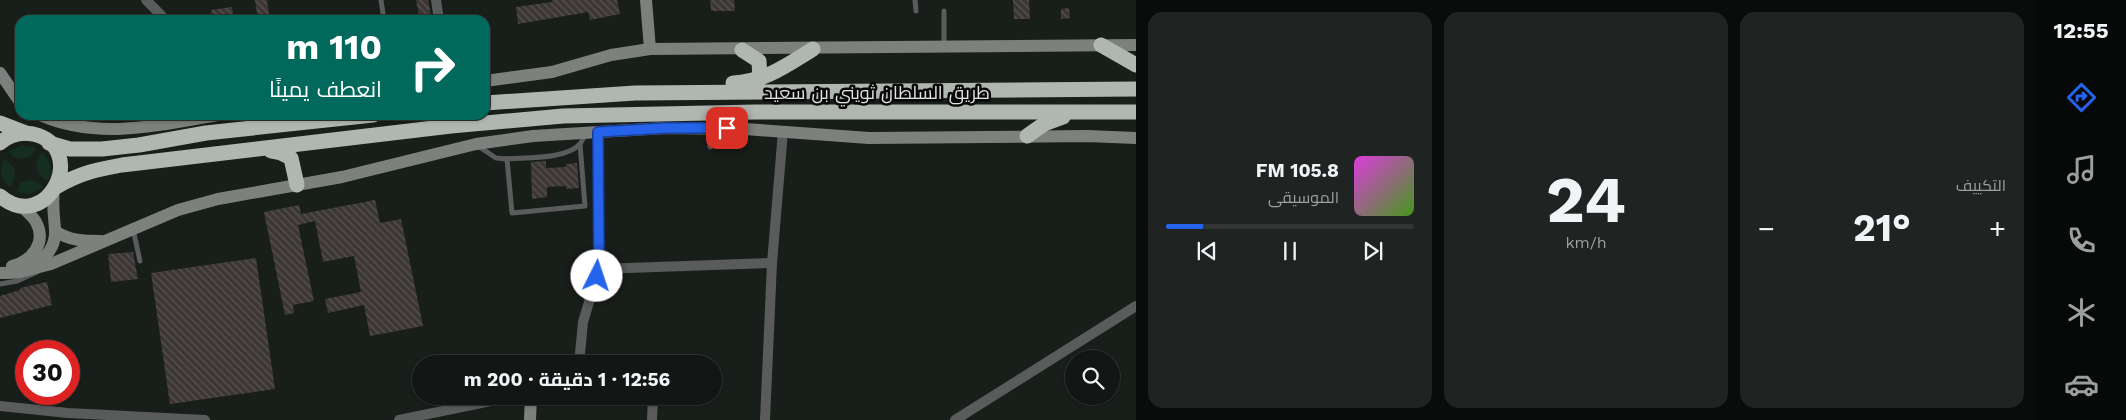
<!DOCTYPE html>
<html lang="ar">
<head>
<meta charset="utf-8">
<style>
	body { margin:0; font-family:"Work Sans",Cairo,sans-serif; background:#1f2322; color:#f1f3f6; direction:rtl; height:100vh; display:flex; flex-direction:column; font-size:19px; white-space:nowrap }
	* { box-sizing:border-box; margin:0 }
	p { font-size:16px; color:#9c9fa0 }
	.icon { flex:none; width:28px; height:28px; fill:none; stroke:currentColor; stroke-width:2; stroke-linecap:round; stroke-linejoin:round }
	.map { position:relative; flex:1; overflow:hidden; direction:ltr }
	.details { display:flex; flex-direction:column; gap:12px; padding:12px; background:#0a0c0b; width:900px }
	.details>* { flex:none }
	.hud { position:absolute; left:15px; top:15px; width:475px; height:105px; border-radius:15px; box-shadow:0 1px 4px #0004,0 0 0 1px #313534; direction:rtl; background:#00695c; color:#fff; overflow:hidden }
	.tools { position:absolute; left:1065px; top:350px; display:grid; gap:10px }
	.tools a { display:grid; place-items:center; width:55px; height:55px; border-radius:50%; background:#121614; box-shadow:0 1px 4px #0004,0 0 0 1px #313534; font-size:25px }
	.speed { position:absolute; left:15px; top:340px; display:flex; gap:10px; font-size:25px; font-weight:700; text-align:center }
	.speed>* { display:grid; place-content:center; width:65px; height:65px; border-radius:50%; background:#121614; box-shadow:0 1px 4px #0004,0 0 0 1px #313534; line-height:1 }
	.speed .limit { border:8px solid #d22; background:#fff; color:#111 }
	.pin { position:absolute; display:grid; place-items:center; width:42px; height:42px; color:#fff; margin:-21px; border-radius:10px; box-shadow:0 2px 8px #0006 }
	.me { position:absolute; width:55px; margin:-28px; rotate:4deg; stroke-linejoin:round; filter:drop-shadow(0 0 4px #0008) }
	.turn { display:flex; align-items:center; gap:18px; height:105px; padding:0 25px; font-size:22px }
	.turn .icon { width:65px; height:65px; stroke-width:2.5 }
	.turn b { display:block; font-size:35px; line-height:42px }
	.big { font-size:38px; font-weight:700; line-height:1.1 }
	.details .tile { flex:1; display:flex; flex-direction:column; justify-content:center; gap:8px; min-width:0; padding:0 18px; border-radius:15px; background:#1f2322 }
	.details .dial { align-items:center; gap:0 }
	.dial b { font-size:65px; line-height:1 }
	.song { display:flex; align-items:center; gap:15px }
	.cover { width:60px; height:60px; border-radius:8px; background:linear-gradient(135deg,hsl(300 70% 55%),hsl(100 70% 35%)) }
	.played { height:5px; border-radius:2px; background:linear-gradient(90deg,#2563eb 15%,#313534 15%) }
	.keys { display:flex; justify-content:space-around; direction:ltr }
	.heat { display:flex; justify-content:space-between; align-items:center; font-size:28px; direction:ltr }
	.details .tiles { flex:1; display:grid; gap:12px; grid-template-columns:repeat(3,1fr) }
	.trip { position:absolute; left:412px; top:355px; width:310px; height:50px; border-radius:25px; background:#121614; box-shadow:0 1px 4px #0004,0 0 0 1px #313534; font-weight:700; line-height:50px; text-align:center; direction:rtl }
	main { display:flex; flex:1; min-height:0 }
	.tabs { display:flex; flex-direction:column; width:90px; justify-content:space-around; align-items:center; background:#070908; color:#9c9fa0 }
	.tabs .icon { width:35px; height:35px }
	.tabs .selected { color:#2563eb }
	.tabs b { font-size:22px; color:#f1f3f6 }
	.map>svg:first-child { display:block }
</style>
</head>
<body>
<main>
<nav class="tabs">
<b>12:55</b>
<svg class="icon selected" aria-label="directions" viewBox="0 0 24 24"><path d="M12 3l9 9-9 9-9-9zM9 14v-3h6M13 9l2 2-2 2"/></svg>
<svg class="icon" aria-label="music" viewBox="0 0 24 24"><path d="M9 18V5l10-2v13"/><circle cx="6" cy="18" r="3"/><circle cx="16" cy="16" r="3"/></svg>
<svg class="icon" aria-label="phone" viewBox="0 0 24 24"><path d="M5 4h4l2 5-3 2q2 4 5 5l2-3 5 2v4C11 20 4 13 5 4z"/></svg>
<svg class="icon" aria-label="climate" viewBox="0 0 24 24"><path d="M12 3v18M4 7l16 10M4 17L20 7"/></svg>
<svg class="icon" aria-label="car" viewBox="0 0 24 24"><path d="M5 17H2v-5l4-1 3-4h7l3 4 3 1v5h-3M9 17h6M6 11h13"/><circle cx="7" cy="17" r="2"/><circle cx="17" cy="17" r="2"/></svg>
</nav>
<section class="details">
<div class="tiles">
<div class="tile"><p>التكييف</p>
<div class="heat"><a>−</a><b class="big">21°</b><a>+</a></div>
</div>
<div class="tile dial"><b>24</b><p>km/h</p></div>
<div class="tile">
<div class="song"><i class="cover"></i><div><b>105.8 FM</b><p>الموسيقى</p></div></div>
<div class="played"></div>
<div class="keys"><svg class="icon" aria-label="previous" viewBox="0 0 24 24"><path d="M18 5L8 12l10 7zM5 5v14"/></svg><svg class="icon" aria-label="pause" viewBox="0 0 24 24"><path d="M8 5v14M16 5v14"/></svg><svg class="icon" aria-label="next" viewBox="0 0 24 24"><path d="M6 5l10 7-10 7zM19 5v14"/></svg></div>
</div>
</div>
</section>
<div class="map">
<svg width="1136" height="420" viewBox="0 0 1136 420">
	<defs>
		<pattern id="building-back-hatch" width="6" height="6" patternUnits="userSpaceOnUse" patternTransform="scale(1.25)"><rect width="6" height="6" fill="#3d3637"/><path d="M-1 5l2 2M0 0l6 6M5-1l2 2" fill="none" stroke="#595354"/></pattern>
	</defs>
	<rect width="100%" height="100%" fill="#181e1a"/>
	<g fill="#162e1f">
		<path d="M 22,145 L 36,148 C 31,162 17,161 8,152 Z"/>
		<path d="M 42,152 C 51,160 53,170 48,181 C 35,175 33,163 42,152 Z"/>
		<path d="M 3,159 C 16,165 18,176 10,187 C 0,181 0,169 3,159 Z"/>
		<path d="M 30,180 L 38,182 L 44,187 L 30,194 L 16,192 L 21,183 Z"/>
	</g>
	<g fill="url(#building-back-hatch)">
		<path d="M 255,0 L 267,0 L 270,20 L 258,20 Z"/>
		<path d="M 416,0 L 428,0 L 432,20 L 420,20 Z"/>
		<path d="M 552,0 L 617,0 L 620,14 L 590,20 L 588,12 L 518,24 L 516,7 L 552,2 Z"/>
		<path d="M 710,0 L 734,0 L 735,11 L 711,11 Z"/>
		<path d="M 1013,0 L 1029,0 L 1030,19 L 1014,19 Z"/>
		<path d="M 232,7 L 234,20 L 212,20 L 211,10 Z"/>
		<path d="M 1069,8 L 1070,18 L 1061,19 L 1061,9 Z"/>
		<path d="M 546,161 L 546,168 L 566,167 L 566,164 L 577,163 L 579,188 L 566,189 L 566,186 L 547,187 L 547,197 L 532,199 L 531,162 Z"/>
		<path d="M 375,200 L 380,223 L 401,219 L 423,326 L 370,336 L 364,305 L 328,313 L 325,299 L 361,292 L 354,256 L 323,262 L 315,221 L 298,225 L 314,301 L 293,305 L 294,313 L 285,315 L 264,212 L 299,205 L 301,214 Z"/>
		<path d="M 133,252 L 138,279 L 111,282 L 108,254 Z"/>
		<path d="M 256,258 L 275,389 L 170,404 L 151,273 Z"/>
		<path d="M 47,282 L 52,305 L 0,318 L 0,296 L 20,290 L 20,288 Z"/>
	</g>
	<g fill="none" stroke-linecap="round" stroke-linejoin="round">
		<g stroke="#595c5a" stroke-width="5">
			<path d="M 381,0 L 384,20"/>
			<path d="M 915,0 L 916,11"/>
			<path d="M 944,11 L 944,47"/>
			<path d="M 709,129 L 710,147"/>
			<path d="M 478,146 L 496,158 L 507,159 L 512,213 L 585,206 L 580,144 L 586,134"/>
			<path d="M 504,159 C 526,157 565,160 580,144"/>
			<path d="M 133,229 L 140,261"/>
			<path d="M 0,284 L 17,281 L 37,272"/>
		</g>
		<g stroke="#595c5a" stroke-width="10">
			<path d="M 146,0 L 161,15 L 164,20"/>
			<path d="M 436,0 L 439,20"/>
			<path d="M 599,269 L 772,263"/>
			<path d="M 579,364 L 583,322 L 599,269 L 598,132"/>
			<path d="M 0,406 L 68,413 L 205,420"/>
			<path d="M 399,420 L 516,396"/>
			<path d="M 652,420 L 653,396"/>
			<path d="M 765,420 L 772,263 L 783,131"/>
			<path d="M 955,420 L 1136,306"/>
		</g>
		<g stroke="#7c817d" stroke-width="12">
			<path d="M 646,0 L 650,49"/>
			<path d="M 0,73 L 20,102"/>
			<path d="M 485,81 L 552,72 L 611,55 L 650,49 L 1136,45"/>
			<path d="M 40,115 C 97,140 158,126 217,115"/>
			<path d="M 55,231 C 70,241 84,241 101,241"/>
			<path d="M 12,266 C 32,261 47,243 36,222 C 32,215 25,210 20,205"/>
			<path d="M 20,272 L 51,264 L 178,210 L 218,199 L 342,177 L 476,144 L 533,136 L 665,128 L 745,129 L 869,138 L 1087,136 L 1136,138"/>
			<path d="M 0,273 C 6,273 14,273 20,272 C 39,268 57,249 55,229 C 54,215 52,204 54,190"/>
			<path d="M 530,420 L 531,396"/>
		</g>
		<g stroke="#b0b7b1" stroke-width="15">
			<path d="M 1101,45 L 1136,65"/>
			<path d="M 742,50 L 759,61 L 760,79"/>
			<path d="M 733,83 C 764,82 787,65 813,49"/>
			<path d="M 485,103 L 635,93 L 1136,89"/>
			<path d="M 0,123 L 26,133"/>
			<path d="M 1027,136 L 1044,124 L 1063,117"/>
			<path d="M 0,143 C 9,135 21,132 33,134 C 90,147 48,236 0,196"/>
			<path d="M 49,143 L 70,149 L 102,149 L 139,145 L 206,133 L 373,115"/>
			<path d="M 271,151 L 281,153 L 291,158 L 297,185"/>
			<path d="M 56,187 C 80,173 95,170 122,165 L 451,126 L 563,116 L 756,112 L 1136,112"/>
		</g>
	</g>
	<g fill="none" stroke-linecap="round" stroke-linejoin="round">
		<g stroke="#184099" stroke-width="12">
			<path id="route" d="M 597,276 L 599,269 L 598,132 L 666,128 L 727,128"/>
		</g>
		<use href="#route" stroke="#2563eb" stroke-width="9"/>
	</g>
	<g text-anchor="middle" stroke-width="5" stroke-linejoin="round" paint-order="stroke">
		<g font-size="18" fill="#e0e3e1" stroke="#060706">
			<text x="877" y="99">طريق السلطان ثويني بن سعيد</text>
		</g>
	</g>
</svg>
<div class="tools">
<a><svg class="icon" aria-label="search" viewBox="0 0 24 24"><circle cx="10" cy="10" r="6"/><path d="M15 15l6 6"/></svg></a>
</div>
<div class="speed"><div class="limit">30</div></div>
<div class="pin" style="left:727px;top:128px;background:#d93025"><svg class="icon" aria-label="arrive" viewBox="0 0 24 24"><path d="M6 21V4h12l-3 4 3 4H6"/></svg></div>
<svg class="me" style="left:597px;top:276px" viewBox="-20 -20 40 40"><circle r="19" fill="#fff"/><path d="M0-13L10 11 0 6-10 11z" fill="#2563eb"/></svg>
<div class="trip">12:56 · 1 دقيقة · 200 m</div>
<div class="hud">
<div class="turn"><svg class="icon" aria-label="right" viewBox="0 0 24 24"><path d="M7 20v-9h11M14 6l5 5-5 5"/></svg><div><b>110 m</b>انعطف يمينًا</div></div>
</div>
</div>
</main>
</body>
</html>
